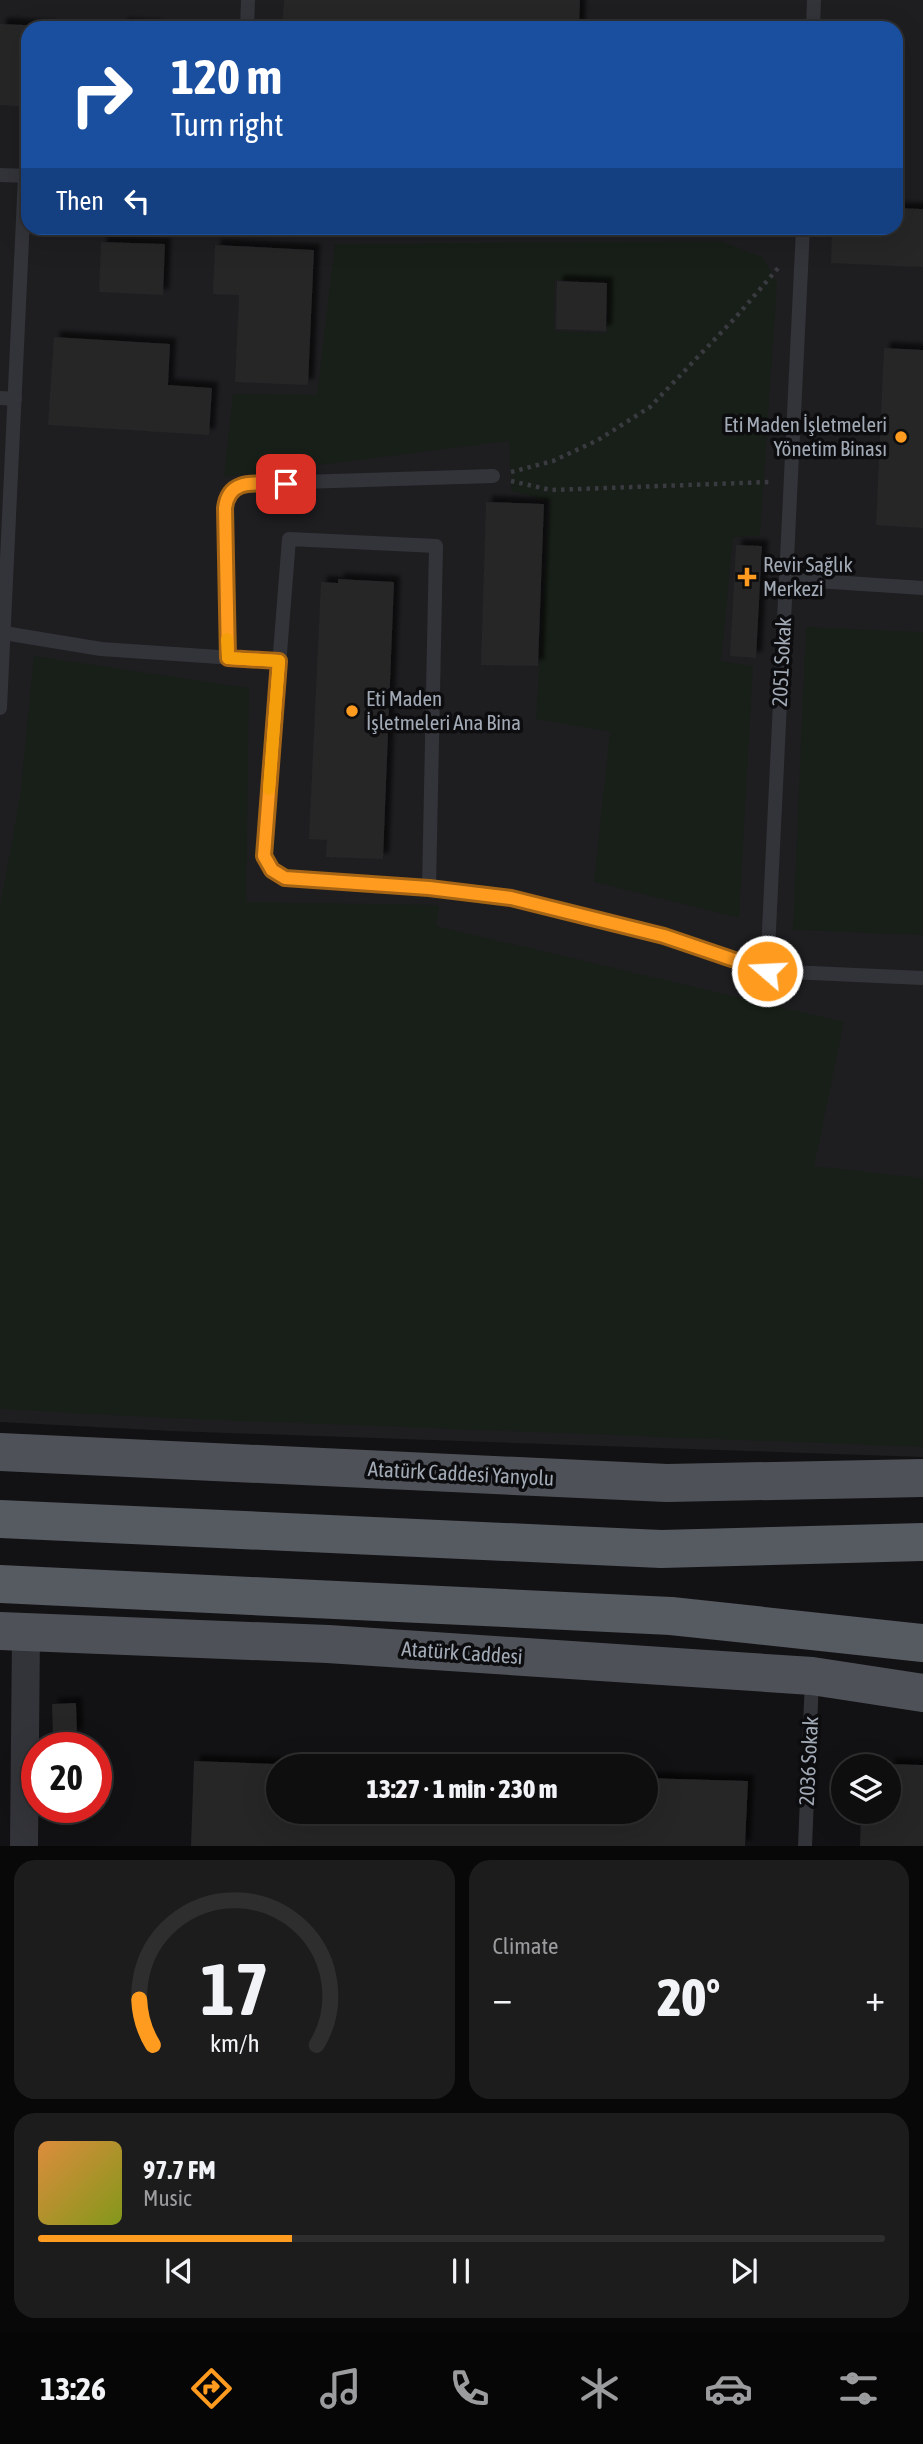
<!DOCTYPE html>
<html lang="en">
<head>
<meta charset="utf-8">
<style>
	body { margin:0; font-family:"Asap Condensed",sans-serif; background:#1c1c1d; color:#f1f3f6; height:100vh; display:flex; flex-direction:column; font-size:26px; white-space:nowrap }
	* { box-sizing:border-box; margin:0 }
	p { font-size:23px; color:#9b9c9e }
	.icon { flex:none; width:38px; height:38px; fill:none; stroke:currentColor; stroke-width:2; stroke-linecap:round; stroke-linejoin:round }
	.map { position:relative; height:1846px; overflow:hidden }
	.side { display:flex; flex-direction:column; gap:14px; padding:14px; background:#080808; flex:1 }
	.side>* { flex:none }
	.guide { position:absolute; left:21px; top:21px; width:882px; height:214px; border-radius:21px; box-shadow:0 7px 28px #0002,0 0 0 2px #2e2e2f; background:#1a4fa0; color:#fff; overflow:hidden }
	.buttons { position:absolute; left:831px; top:1754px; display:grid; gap:14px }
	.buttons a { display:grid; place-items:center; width:70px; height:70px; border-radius:50%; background:#0e0e0f; box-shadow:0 7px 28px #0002,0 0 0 2px #2e2e2f; font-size:35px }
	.speed { position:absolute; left:21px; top:1732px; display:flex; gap:14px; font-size:35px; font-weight:700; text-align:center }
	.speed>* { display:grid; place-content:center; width:91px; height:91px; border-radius:50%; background:#0e0e0f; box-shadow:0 7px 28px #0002,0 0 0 2px #2e2e2f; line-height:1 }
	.speed .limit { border:10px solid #d22; background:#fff; color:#111 }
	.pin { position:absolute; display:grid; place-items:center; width:60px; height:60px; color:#fff; margin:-30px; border-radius:14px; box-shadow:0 4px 10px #0006 }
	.me { position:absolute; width:77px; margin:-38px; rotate:289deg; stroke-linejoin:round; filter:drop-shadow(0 0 5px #0008) }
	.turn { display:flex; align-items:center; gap:24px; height:147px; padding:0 35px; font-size:32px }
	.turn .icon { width:91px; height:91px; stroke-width:2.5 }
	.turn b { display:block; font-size:49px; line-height:60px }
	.then { display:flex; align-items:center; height:66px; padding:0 35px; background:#0003; gap:14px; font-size:26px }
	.big { font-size:52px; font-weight:800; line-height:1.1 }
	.side .tile { flex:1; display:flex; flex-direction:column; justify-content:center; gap:10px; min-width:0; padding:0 24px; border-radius:21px; background:#1c1c1d }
	.side .dial { align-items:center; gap:0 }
	.dial svg { height:182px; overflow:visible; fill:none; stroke:#2e2e2f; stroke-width:7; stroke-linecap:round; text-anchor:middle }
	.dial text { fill:#f1f3f6; stroke:none }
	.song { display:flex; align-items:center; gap:21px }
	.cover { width:84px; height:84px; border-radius:10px; background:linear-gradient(135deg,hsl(30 70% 55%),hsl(70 70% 35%)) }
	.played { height:7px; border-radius:4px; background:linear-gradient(90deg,#ff9b1f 30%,#2e2e2f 30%) }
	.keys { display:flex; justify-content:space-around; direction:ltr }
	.heat { display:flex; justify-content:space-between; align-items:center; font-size:38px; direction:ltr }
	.side .tiles { flex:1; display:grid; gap:14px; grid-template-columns:1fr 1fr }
	.tile:last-child { grid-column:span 2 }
	.trip { position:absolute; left:266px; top:1754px; width:392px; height:70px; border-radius:35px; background:#0e0e0f; box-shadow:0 7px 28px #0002,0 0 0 2px #2e2e2f; font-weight:800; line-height:70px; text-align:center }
	.tabs { display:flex; height:112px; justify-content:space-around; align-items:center; background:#060606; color:#9b9c9e }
	.tabs .icon { width:49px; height:49px }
	.tabs .current { color:#ff9b1f }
	.tabs b { font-size:32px; color:#f1f3f6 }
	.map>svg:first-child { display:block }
</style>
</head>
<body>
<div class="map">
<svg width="923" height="1846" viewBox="0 0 923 1846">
	<defs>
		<filter id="shadow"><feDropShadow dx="6" dy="-6" stdDeviation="2" flood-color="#0009"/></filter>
	</defs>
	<rect width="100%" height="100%" fill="#121214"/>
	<path fill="#1e1e21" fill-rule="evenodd" d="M 0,0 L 923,0 L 923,1457 L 172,1431 L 0,1422 ZM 28,28 L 896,28 L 896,228 L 28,228 Z"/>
	<g fill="#181f18" fill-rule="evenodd">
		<path d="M 719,241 L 762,257 L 777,282 L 760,536 L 733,537 L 721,661 L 753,666 L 739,918 L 594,882 L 610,732 L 536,719 L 550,501 L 511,491 L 509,441 L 224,477 L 233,394 L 317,395 L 335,244 ZM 555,280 L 609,281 L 607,333 L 554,331 Z"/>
		<path d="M 806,627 L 923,632 L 923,935 L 793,930 Z"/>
		<path d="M 34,656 L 249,688 L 246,902 L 439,905 L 436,926 L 844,1022 L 814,1166 L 923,1178 L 923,1447 L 166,1418 L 0,1409 L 0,907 L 20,797 Z"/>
	</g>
	<g fill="#252528" filter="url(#shadow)">
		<path d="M 284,0 L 580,0 L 579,28 L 282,28 Z"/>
		<path d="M 0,24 L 50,26 L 50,28 L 28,28 L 28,107 L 0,105 Z"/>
		<path d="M 121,24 L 157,26 L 157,28 L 121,28 Z"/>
		<path d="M 896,208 L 923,209 L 923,267 L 831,263 L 832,228 L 896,228 Z"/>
		<path d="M 101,242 L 165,244 L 163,295 L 99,292 Z"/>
		<path d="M 215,245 L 314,250 L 308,385 L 235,382 L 239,295 L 213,294 Z"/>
		<path d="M 557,281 L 607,283 L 606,331 L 556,329 Z"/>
		<path d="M 54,337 L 170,344 L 168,385 L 212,388 L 209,435 L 48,425 Z"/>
		<path d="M 884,348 L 923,350 L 923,528 L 876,525 Z"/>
		<path d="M 486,502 L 544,504 L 538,666 L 481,665 Z"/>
		<path d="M 736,545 L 762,546 L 756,658 L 730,656 Z"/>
		<path d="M 338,579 L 394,582 L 383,859 L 326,857 L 327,840 L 309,839 L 321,582 L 338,583 Z"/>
		<path d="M 76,1703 L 77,1735 L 53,1736 L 52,1704 Z"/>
		<path d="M 194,1761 L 278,1764 L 278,1811 L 646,1811 L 646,1778 L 748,1781 L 745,1846 L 191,1846 Z"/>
		<path d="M 889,1764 L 923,1765 L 923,1846 L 860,1846 L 861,1811 L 889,1811 Z"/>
	</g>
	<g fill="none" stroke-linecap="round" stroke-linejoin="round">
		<g stroke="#393b40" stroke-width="4.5" stroke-dasharray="3.5 5" stroke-linecap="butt">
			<path d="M 511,472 L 553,461 L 598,440 L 650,407 L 736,317 L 779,267"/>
			<path d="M 511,481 L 551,490 L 770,482"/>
		</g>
		<g stroke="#333439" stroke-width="14">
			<path d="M 247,28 L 248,0"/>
			<path d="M 813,28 L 814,0"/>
			<path d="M 0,175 L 28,176"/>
			<path d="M 0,398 L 15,399"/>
			<path d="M 786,579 L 923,588"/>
			<path d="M 4,633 L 101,649 L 279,661"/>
			<path d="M 228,658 L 225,508 C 226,496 230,490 240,484 L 493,476"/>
			<path d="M 0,708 L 25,176"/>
			<path d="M 429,888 L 436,546 L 289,539 L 264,856 C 268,867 274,873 285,878 L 429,888 L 511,898 L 664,936 L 767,971 L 923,978"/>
			<path d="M 767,971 L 803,228"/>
			<path d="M 805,1846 L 812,1679"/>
		</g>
		<path stroke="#333439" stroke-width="28" d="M 24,1846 L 26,1632"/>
		<g stroke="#4e5258" stroke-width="38">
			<path d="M 0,1452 L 667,1483 L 923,1478"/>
			<path d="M 0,1631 L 328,1644 L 812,1676 L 923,1693"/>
		</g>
		<g stroke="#565a61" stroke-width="38">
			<path d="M 0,1519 L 661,1549 L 923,1542"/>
			<path d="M 0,1584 L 671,1616 L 923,1643"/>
		</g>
	</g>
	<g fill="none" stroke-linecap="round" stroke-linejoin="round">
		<g stroke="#a66514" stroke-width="18">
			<path id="route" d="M 286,484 C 261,485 229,475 225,508 L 228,658 L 279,661 L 264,856 L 272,870 L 285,878 L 429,888 L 511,898 L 664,936 L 767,971"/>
		</g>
		<use href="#route" stroke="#ff9b1f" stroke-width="12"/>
		<path stroke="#f59e0b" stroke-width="12" d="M 227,639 L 228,658 L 279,661 L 269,789"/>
	</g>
	<g fill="#ff9b1f" stroke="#0d0d0f" stroke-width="2.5">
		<circle cx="901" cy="437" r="7"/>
		<path d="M743.5 566.5h7v7h7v7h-7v7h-7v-7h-7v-7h7z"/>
		<circle cx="352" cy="711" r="7"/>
	</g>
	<g text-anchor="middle" stroke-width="7" stroke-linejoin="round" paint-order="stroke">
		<g font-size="21" fill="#a2aab6" stroke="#0d0d0f" text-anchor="start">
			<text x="887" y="432" text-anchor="end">Eti Maden İşletmeleri<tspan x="887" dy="24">Yönetim Binası</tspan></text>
			<text x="763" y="572">Revir Sağlık<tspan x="763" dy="24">Merkezi</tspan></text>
			<text x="366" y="706">Eti Maden<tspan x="366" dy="24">İşletmeleri Ana Bina</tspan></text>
		</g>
		<g font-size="21" fill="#a2aab6" stroke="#0d0d0f">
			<text transform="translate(782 662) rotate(-87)" y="7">2051 Sokak</text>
			<text transform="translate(461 1474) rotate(3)" y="7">Atatürk Caddesi Yanyolu</text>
			<text transform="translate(462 1653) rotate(4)" y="7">Atatürk Caddesi</text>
			<text transform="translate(809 1761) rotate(-87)" y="7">2036 Sokak</text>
		</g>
	</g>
</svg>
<div class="buttons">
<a><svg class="icon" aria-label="layers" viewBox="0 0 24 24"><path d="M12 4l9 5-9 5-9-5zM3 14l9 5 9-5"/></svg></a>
</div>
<div class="speed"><div class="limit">20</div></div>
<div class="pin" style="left:286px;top:484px;background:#d93025"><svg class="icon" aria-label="arrive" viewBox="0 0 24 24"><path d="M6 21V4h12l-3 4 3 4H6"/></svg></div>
<svg class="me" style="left:767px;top:971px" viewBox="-20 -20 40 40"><circle r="17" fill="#ff9b1f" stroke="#fff" stroke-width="3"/><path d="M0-11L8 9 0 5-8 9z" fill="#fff"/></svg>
<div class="trip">13:27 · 1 min · 230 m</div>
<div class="guide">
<div class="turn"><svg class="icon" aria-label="right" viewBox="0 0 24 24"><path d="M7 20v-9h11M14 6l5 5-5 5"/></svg><div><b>120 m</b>Turn right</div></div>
<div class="then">Then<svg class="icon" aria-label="left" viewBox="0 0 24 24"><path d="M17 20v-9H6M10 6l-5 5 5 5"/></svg></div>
</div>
</div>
<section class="side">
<div class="tiles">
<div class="tile dial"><svg viewBox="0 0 100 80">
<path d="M14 69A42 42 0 1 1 86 69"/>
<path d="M14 69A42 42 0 0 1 8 49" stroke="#ff9b1f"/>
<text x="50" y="56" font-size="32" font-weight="700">17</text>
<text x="50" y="72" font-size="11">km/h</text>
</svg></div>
<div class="tile"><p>Climate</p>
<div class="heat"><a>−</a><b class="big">20°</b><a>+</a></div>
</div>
<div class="tile">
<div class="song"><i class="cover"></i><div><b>97.7 FM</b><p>Music</p></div></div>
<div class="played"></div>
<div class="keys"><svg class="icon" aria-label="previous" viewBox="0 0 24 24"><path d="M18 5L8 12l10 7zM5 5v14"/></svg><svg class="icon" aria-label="pause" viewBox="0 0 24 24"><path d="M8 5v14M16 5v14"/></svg><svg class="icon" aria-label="next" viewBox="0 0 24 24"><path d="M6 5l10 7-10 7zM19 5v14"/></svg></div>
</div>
</div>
</section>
<nav class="tabs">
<b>13:26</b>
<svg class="icon current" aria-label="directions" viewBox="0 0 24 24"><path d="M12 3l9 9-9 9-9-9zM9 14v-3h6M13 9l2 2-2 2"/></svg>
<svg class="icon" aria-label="music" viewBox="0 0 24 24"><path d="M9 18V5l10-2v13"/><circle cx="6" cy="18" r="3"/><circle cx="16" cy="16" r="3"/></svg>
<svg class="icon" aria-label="phone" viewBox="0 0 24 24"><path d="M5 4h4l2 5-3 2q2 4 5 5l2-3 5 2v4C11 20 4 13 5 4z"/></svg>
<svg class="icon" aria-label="climate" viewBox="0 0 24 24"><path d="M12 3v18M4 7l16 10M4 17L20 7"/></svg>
<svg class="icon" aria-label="car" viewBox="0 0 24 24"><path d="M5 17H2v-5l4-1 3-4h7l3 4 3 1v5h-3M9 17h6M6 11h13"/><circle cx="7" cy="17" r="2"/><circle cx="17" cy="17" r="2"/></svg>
<svg class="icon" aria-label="filters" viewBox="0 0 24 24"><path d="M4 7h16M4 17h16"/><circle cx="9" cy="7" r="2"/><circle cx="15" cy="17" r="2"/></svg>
</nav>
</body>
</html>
